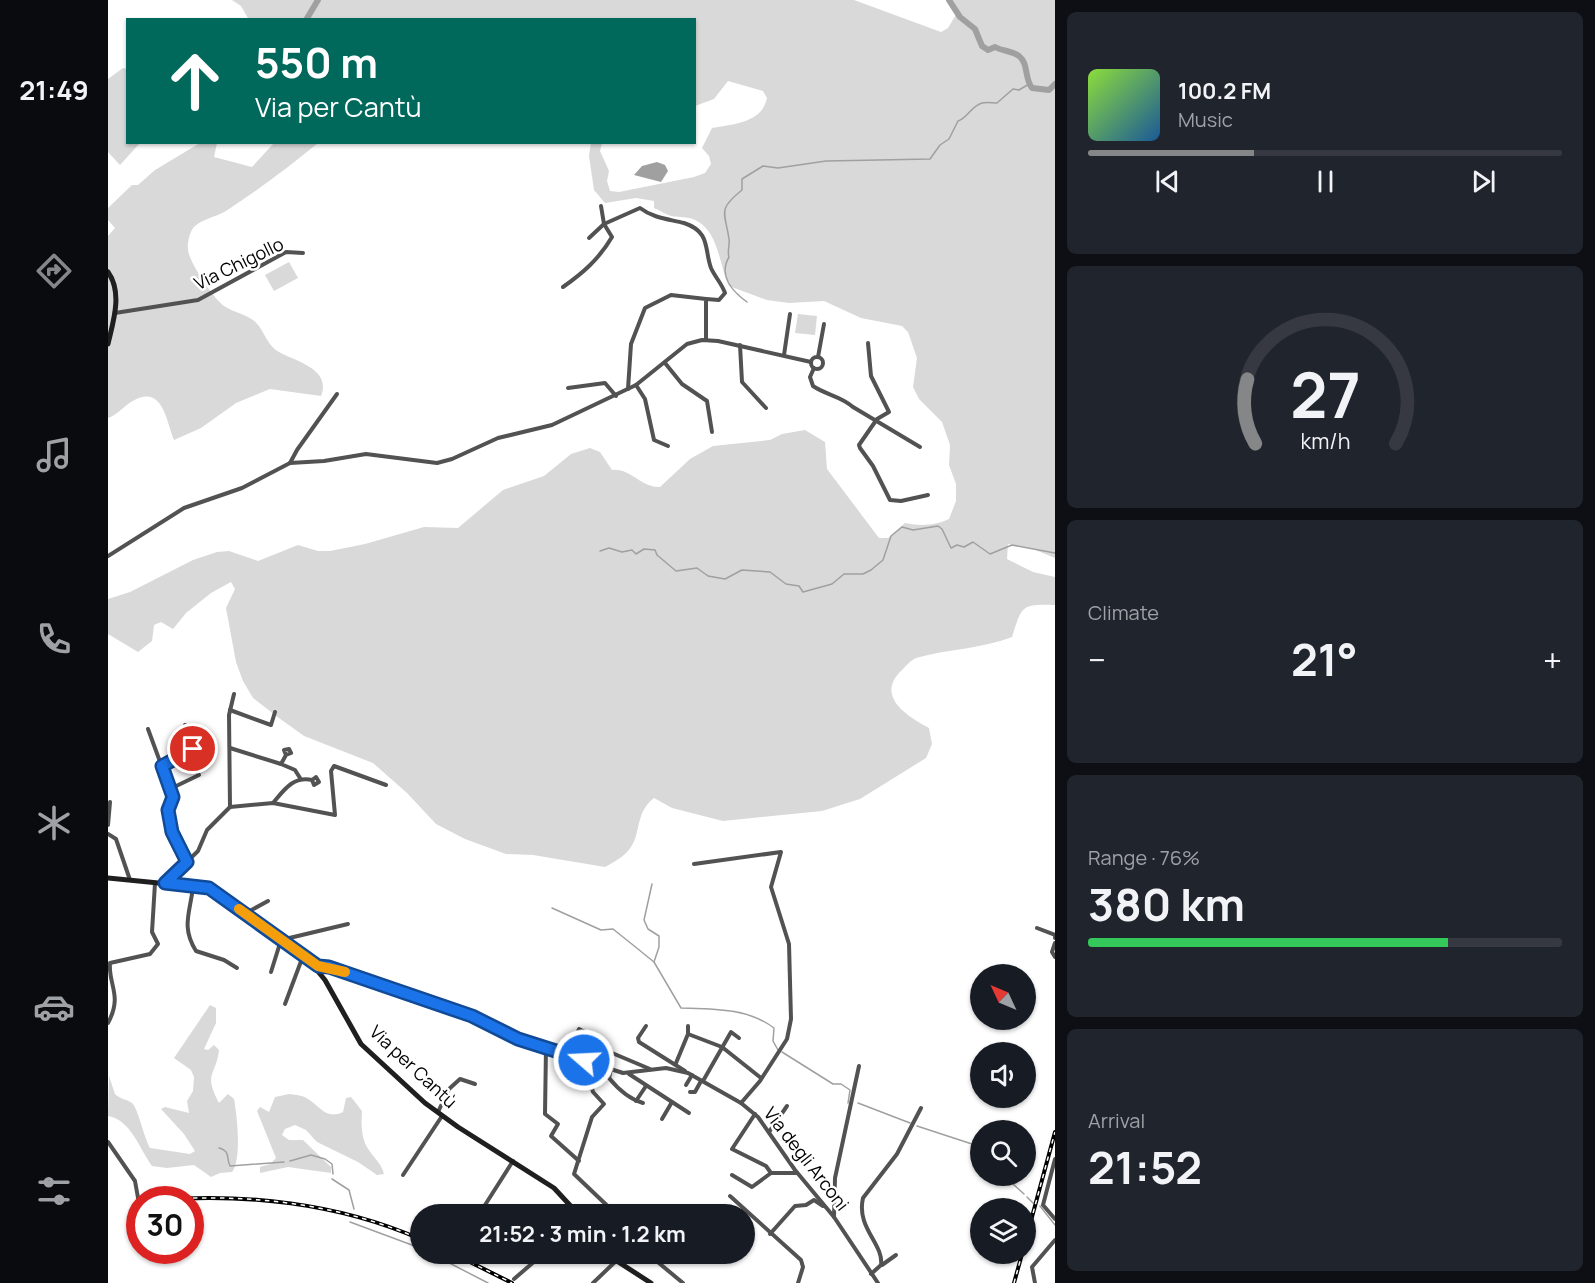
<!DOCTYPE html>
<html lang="en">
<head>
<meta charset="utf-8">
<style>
	body { margin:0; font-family:Manrope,sans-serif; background:#20242c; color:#f1f3f6; height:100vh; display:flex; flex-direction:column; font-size:22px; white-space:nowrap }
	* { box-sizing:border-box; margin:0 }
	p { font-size:20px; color:#9ea1a6 }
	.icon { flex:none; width:33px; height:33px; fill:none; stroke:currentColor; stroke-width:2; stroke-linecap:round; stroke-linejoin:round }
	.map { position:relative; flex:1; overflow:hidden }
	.side { display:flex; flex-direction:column; gap:12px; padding:12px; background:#0d0f14; width:540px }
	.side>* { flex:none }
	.hud { position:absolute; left:18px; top:18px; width:570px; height:126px; border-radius:0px; box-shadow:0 2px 4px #0004; background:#00695c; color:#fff; overflow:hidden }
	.needle { width:39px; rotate:314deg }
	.buttons { position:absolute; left:862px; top:964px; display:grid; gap:12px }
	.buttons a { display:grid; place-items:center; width:66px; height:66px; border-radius:50%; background:#171b24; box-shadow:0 2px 4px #0004; font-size:30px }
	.speed { position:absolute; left:18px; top:1186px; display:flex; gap:12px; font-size:30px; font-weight:700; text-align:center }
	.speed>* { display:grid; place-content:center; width:78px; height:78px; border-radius:50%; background:#171b24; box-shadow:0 2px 4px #0004; line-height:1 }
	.speed .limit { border:9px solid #d22; background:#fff; color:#111 }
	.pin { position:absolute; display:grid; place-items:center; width:51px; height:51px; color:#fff; margin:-26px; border:3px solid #fff; border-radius:50%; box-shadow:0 2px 6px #0007 }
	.me { position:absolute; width:66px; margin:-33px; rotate:289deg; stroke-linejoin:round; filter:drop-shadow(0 0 4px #0008) }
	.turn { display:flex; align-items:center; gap:21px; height:126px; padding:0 30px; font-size:27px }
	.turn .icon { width:78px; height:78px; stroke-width:2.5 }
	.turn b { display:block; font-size:42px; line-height:51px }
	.big { font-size:45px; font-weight:700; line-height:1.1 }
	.side .card { flex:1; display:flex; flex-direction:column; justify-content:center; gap:9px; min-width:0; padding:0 21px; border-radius:9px; background:#20242c }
	.side .dial { align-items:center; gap:0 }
	.dial svg { height:156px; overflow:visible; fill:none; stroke:#363941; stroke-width:7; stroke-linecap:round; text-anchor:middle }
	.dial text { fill:#f1f3f6; stroke:none }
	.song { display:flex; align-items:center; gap:18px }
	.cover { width:72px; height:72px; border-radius:9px; background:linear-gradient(135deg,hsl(90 70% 55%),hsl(210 70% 35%)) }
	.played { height:6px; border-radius:3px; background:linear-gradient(90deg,#858687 35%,#363941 35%) }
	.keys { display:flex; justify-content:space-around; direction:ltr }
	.heat { display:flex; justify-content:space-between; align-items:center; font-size:33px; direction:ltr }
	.charge { height:9px; border-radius:4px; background:linear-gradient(90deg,#34c759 76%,#363941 0) }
	.trip { position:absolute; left:302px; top:1204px; width:345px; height:60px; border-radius:30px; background:#171b24; box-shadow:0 2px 4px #0004; font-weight:700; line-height:60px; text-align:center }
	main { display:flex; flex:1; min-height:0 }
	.tab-bar { display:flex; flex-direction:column; width:108px; justify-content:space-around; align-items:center; background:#090b0e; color:#9ea1a6 }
	.tab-bar .icon { width:42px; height:42px }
	.tab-bar .selected { color:#858687 }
	.tab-bar b { font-size:27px; color:#f1f3f6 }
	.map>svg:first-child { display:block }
</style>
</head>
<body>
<main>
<nav class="tab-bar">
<b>21:49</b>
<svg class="icon selected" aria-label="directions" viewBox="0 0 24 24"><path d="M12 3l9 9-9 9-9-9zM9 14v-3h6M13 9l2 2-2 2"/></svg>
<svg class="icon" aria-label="music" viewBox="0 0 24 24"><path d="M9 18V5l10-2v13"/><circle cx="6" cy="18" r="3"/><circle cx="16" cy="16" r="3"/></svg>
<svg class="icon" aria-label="phone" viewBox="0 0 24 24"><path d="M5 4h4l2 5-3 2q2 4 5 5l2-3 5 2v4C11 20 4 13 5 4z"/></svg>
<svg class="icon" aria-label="climate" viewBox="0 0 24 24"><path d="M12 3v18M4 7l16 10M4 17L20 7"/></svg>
<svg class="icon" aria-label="car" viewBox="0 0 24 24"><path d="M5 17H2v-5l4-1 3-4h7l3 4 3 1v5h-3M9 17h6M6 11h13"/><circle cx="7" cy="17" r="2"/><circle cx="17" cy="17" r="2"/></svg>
<svg class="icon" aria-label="filters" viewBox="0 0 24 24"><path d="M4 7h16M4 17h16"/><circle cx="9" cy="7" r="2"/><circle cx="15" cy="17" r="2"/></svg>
</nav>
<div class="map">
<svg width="947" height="1283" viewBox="0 0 947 1283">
	<rect width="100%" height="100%" fill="#fff"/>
	<g fill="#d9d9d9">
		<path d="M 124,0 L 746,0 L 833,32 L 840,28 L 849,13 L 841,0 L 947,0 L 947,558 L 925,549 L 900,544 L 899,559 L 925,572 L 947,577 L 947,605 C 914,604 914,605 904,637 C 873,649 840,649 808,658 C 803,660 798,666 794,670 C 766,696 800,717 821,728 L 824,744 L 818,758 L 752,799 L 714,811 L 615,821 L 564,808 L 546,798 C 525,814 535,837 518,853 C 512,859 504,863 497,867 L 425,855 L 398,854 L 357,839 L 328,824 L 299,793 L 265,763 L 196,736 L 171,718 L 145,698 L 135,681 L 128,662 L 118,608 L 127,589 L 123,582 L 103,593 L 78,613 L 65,629 L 53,622 L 46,625 L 44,641 L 30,652 L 0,634 L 0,599 L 22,592 L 85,560 L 109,552 L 121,551 L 150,561 L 190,545 L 210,551 L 222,551 L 257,544 L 316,527 L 350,528 L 395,490 L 436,476 L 463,454 L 482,448 L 492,452 L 504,470 C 523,468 533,488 552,487 L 582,459 L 605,446 L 662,440 L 674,434 L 697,430 L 717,442 L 719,469 L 771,538 L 780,538 L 797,523 C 813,526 826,526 841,519 L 848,501 L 848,484 L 841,465 L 842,445 L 834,422 L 811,399 L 805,387 L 809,358 L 800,332 L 794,326 L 753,318 L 716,301 L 681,303 L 659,300 L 621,286 C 611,265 611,231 587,220 C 579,216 571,218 563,216 C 557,214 551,210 546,208 L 546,201 L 528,198 L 497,203 L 486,190 L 481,156 L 483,143 L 494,143 L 492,151 L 501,171 L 499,181 L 502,191 L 511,192 L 586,177 L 597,173 L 603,164 L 601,156 L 594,148 L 604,128 C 625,124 654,123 659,98 L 655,91 L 620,81 L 606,99 L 587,106 L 586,20 L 141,20 L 133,6 Z"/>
		<path d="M 15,68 L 19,69 L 20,142 L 32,143 L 12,165 L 0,152 L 0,79 Z"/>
		<path d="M 92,143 L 109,143 L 106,157 L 144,167 L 166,143 L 210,143 C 181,167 150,190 118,211 C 108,217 94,219 86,227 C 82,231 79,243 80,249 C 80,261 106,299 116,306 C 125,312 137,314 145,320 C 156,328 158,345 171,352 C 187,361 224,369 213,396 L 162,389 L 128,403 L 93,428 L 66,440 C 58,421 55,382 23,402 C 15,407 9,415 0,418 L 0,236 L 7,228 L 0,220 L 0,208 L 24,185 L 30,185 L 47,170 Z"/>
		<path d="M 181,262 L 190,278 L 166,291 L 157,275 Z"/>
		<path d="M 690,314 L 709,316 L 707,335 L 687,333 Z"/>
		<path d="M 102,1005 L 108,1008 L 108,1023 L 96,1049 L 100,1050 L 106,1045 L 111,1050 C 108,1076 95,1073 111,1103 L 120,1094 L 126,1099 C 129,1115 134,1160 124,1172 L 112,1173 L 103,1177 L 86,1165 L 59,1168 L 44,1166 C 31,1148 23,1120 0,1116 L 1,1076 L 7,1094 C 12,1099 18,1099 24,1103 C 30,1108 36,1138 42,1148 L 82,1154 L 87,1151 L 76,1134 L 53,1109 L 57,1107 L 81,1113 L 79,1101 L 85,1091 L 86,1077 L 83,1070 L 66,1058 Z"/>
		<path d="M 181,1094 C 188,1095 195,1095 200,1099 C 213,1107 218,1120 235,1112 L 238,1098 L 243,1097 L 254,1111 C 253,1126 253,1141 263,1153 C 268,1160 274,1165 276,1174 L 269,1175 L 250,1162 L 209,1142 L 198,1130 L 187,1125 L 177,1129 L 174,1135 L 181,1140 L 195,1140 L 223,1167 L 223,1173 L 180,1167 L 152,1173 L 152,1167 L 162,1164 L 168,1158 L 149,1111 L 152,1107 L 161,1112 L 167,1097 Z"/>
	</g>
	<path fill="#a0a0a0" d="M 549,162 L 557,165 L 560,171 L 553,182 L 526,175 L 534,166 Z"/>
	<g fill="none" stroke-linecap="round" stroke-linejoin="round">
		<g stroke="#a0a0a0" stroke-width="1.5">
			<path d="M 639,302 C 624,291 610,276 621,257 C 619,250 622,246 621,239 C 617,212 609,210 634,190 L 634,179 L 655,166 L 670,168 L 718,161 L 822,159 L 832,145 L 841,139 L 850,121 C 860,118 863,106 874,103 C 878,102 885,103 889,103 L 905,89 L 911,90 L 921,84"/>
			<path d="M 492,551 L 501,548 L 514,552 L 524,550 L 528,554 L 536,549 L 547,550 L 549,555 L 568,571 L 589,568 L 600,576 L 617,579 L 634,570 L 662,572 L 678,584 L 691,586 L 695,592 L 724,584 L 736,574 L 755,574 L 763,570 L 775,560 L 783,536 L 794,527 L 805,530 L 830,526 L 834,529 L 843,548 L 849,545 L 856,547 L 865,542 L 882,554 L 904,545 L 947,553"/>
			<path d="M 544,884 L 536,920 L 540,929 L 551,936 L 551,947 L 546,962"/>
			<path d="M 444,908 L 493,930 L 505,929 L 525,945 L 546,962 L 573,1008 C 605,1009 640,1008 666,1028 L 665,1041 L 670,1050"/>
			<path d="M 674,1052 L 725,1084 L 733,1084 L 742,1090 L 740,1103"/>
			<path d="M 750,1103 L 802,1123"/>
			<path d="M 809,1126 L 867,1145 L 873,1152"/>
			<path d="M 111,1148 C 123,1151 118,1159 122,1166 L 176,1162"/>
			<path d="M 182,1161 L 203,1155 L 217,1159 L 224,1164 L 225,1174"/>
			<path d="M 896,1176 L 916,1194"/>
			<path d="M 224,1179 L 241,1190 L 246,1209"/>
			<path d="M 919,1197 L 925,1203"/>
			<path d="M 932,1206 L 947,1225"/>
			<path d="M 242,1222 L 312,1248"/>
			<path d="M 324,1254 L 380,1283"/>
		</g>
		<g stroke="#a0a0a0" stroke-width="6">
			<path d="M 841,0 L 852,17 L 867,29 L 874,46 L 880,50 L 887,47 C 894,51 905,51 911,56 C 921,64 916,78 924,88 L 941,90 L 947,84"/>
			<path d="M 198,20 L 210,0"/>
		</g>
		<g stroke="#525252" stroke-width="4">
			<path d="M 481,238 L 496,224 L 493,206"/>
			<path d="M 455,287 C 475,273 491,259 504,237 L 496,224 L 532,208 C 545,218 560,219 576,223 C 603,232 596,249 603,268 C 607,277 614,284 617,293 L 611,300 L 598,299"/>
			<path d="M 7,313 L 90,300 L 178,252 L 195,253"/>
			<path d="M 760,343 L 763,376 L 781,412 L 769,419 L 751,445 L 752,448 L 765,466 L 782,500 L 793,501 L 820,495"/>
			<path d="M 632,345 L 634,382 L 658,408"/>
			<path d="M 676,355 L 682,314"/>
			<circle cx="709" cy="363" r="6"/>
			<path d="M 710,357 L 716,324"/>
			<path d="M 557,363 L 574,384 L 599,401 L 604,432"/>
			<path d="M 706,368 L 702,377 L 705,386 C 718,395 733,396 745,407 L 812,447"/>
			<path d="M 528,385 L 537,399 L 546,440 L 560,446"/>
			<path d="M 460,388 L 497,383 L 508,396"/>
			<path d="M 520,389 L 523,344 L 537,308 L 563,295 L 598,299 L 598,340"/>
			<path d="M 182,463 L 189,450 L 229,394"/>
			<path d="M 0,556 L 76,508 L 134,488 L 182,463 L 216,461 L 258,454 L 329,463 L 344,459 L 390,438 L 444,425 L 528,385 L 579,344 L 594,340 L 610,341 L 703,362"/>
			<path d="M 122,710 L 163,725 L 167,712"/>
			<path d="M 40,729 L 65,797 L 60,810 L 64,832 L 79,862"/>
			<path d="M 122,748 L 173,764"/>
			<path d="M 178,755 L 176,750 L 181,749 L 183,753 L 178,755 L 173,764 L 187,770 L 192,778"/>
			<path d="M 54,766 L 85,749 L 77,725"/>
			<path d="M 62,789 L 91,775 L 87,768"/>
			<path d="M 165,803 C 176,790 185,776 204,780 L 206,785 L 211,782 L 208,777 L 204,780"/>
			<path d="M 122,807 L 121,715 L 126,694"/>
			<path d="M 0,825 L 2,802"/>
			<path d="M 0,834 L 8,839 L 22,880"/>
			<path d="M 586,864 L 673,852 L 663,887 L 681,944 L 683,1019 L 679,1039 L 652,1081 L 633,1103"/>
			<path d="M 57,883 L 90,851 L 99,830 L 122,807 L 165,803 L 227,815 L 223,771 L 226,766 L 278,785"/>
			<path d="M 85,887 C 82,913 73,927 88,951 L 116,960 L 129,968"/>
			<path d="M 138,913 L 160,901"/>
			<path d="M 929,928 L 947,935 L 947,938"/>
			<path d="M 947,943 L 944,952 L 947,957"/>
			<path d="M 207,967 L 221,967 L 364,1016 L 410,1039 L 515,1073 L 558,1068 L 580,1073 L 633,1103 L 650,1117 L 687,1170 L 726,1217 L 770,1283"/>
			<path d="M 163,972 L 173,940 L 240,924"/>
			<path d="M 177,1004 L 195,956"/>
			<path d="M 0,1023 C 15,995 0,985 2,963 L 42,954 L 50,944 L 44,932 L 47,883"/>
			<path d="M 538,1026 L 530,1038 L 531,1042 L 577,1071"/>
			<path d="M 580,1026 L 580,1034"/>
			<path d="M 438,1047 L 437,1114 L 450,1124 L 443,1136 L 471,1161"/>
			<path d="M 459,1054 L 471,1029 L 477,1032 L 478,1042 L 542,1069"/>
			<path d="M 476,1060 L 485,1092 L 496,1104 L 484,1117 L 466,1174 L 509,1215"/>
			<path d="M 568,1063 L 580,1034 L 614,1047 L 653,1078"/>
			<path d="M 503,1069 L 501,1078 C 510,1089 521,1099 535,1103"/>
			<path d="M 521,1074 L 581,1113"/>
			<path d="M 595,1081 L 623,1032 L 631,1038"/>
			<path d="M 578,1085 L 584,1075"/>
			<path d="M 582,1092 L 587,1092 L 593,1081"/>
			<path d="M 528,1101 L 538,1086"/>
			<path d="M 330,1112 L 341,1089 L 352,1079 L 367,1084"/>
			<path d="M 647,1114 L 624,1149 L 658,1166 L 663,1173"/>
			<path d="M 554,1119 L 564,1102"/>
			<path d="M 661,1132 L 679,1106"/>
			<path d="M 0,1142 L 27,1181 L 32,1209"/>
			<path d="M 947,1159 L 935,1205 L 947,1219"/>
			<path d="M 295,1175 L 334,1116"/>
			<path d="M 624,1175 L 644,1187 L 663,1173 L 689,1173"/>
			<path d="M 622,1196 L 693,1260 L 695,1267 L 690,1283"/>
			<path d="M 365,1215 L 377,1205 L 405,1161"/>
			<path d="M 726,1217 L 727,1178 L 751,1066"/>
			<path d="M 662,1234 L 687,1206 L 698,1205 L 706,1200 L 715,1206"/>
			<path d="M 82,1240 L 83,1240"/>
			<path d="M 540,1254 L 575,1283"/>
			<path d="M 774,1265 L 788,1255"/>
			<path d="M 763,1274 L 773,1265 C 776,1244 748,1228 755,1198 L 789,1154 L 813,1108"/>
			<path d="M 406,1279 L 435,1254"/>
			<path d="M 485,1283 L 508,1261"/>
			<path d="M 927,1283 L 924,1267 L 947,1240"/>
		</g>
		<g stroke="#1f1f1f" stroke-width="5">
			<path d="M 0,272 C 15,293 5,322 0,344"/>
			<path d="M 0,878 L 101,888 L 199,958 L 217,980 L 253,1044 L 317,1103 L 350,1127 L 446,1188 L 471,1215"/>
			<path d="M 498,1254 L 543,1283"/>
		</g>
		<g stroke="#000" stroke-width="4">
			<g id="rail">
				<path d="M 49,1200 C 137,1193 230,1203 312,1239"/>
				<path d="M 918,1239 L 947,1132"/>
				<path d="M 346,1254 L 404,1283"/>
				<path d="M 906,1283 L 914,1254"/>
			</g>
		</g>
		<use href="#rail" stroke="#fff" stroke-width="1.5" stroke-dasharray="4.5" stroke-linecap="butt"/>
	</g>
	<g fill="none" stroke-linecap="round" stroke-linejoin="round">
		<g stroke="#114b97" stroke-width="15">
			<path id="route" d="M 85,749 L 54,766 L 65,797 L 60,810 L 64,832 L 79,862 L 57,883 L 101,888 L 210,966 L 221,967 L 364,1016 L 410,1039 L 476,1060"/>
		</g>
		<use href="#route" stroke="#1a73e8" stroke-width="10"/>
		<path stroke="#f59e0b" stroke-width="10" d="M 131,909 L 210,966 L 237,972"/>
	</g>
	<g text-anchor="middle" stroke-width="5" stroke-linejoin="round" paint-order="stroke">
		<g font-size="18" fill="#000" stroke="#fff">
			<text transform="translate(131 264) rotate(-26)" y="6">Via Chigollo</text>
			<text transform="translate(305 1067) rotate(43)" y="6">Via per Cantù</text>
			<text transform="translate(698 1159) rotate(52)" y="6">Via degli Arconi</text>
		</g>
	</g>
</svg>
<div class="buttons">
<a><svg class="needle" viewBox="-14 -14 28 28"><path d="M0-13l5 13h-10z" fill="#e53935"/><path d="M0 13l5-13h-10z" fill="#9ea1a6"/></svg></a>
<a><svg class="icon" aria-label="sound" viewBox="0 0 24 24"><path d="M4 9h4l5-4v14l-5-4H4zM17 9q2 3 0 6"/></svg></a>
<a><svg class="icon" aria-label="search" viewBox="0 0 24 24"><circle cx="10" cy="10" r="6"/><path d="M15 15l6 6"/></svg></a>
<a><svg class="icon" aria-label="layers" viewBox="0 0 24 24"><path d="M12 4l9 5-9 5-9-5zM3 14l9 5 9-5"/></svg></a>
</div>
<div class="speed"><div class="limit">30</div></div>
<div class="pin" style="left:85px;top:749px;background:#d93025"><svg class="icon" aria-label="arrive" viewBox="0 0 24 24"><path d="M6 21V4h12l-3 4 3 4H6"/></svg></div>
<svg class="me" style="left:476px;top:1060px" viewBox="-20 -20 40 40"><circle r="17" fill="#1a73e8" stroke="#fff" stroke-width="3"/><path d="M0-11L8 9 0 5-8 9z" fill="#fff"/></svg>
<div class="trip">21:52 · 3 min · 1.2 km</div>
<div class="hud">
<div class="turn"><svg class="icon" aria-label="ahead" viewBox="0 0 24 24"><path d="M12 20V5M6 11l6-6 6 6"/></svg><div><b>550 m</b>Via per Cantù</div></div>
</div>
</div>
<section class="side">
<div class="card">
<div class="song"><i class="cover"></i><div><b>100.2 FM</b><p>Music</p></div></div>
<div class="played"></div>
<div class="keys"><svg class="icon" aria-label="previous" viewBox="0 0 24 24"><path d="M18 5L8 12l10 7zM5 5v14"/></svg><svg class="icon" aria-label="pause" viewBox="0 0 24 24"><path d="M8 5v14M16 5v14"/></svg><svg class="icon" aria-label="next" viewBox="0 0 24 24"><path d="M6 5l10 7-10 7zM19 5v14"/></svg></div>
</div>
<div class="card dial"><svg viewBox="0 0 100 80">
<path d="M14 69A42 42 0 1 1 86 69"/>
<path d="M14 69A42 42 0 0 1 10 36" stroke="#858687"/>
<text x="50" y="56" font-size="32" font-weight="700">27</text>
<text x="50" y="72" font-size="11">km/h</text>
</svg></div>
<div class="card"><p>Climate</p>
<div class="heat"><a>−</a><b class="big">21°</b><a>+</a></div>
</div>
<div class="card"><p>Range · 76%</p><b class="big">380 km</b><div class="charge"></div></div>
<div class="card"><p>Arrival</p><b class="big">21:52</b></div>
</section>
</main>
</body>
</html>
